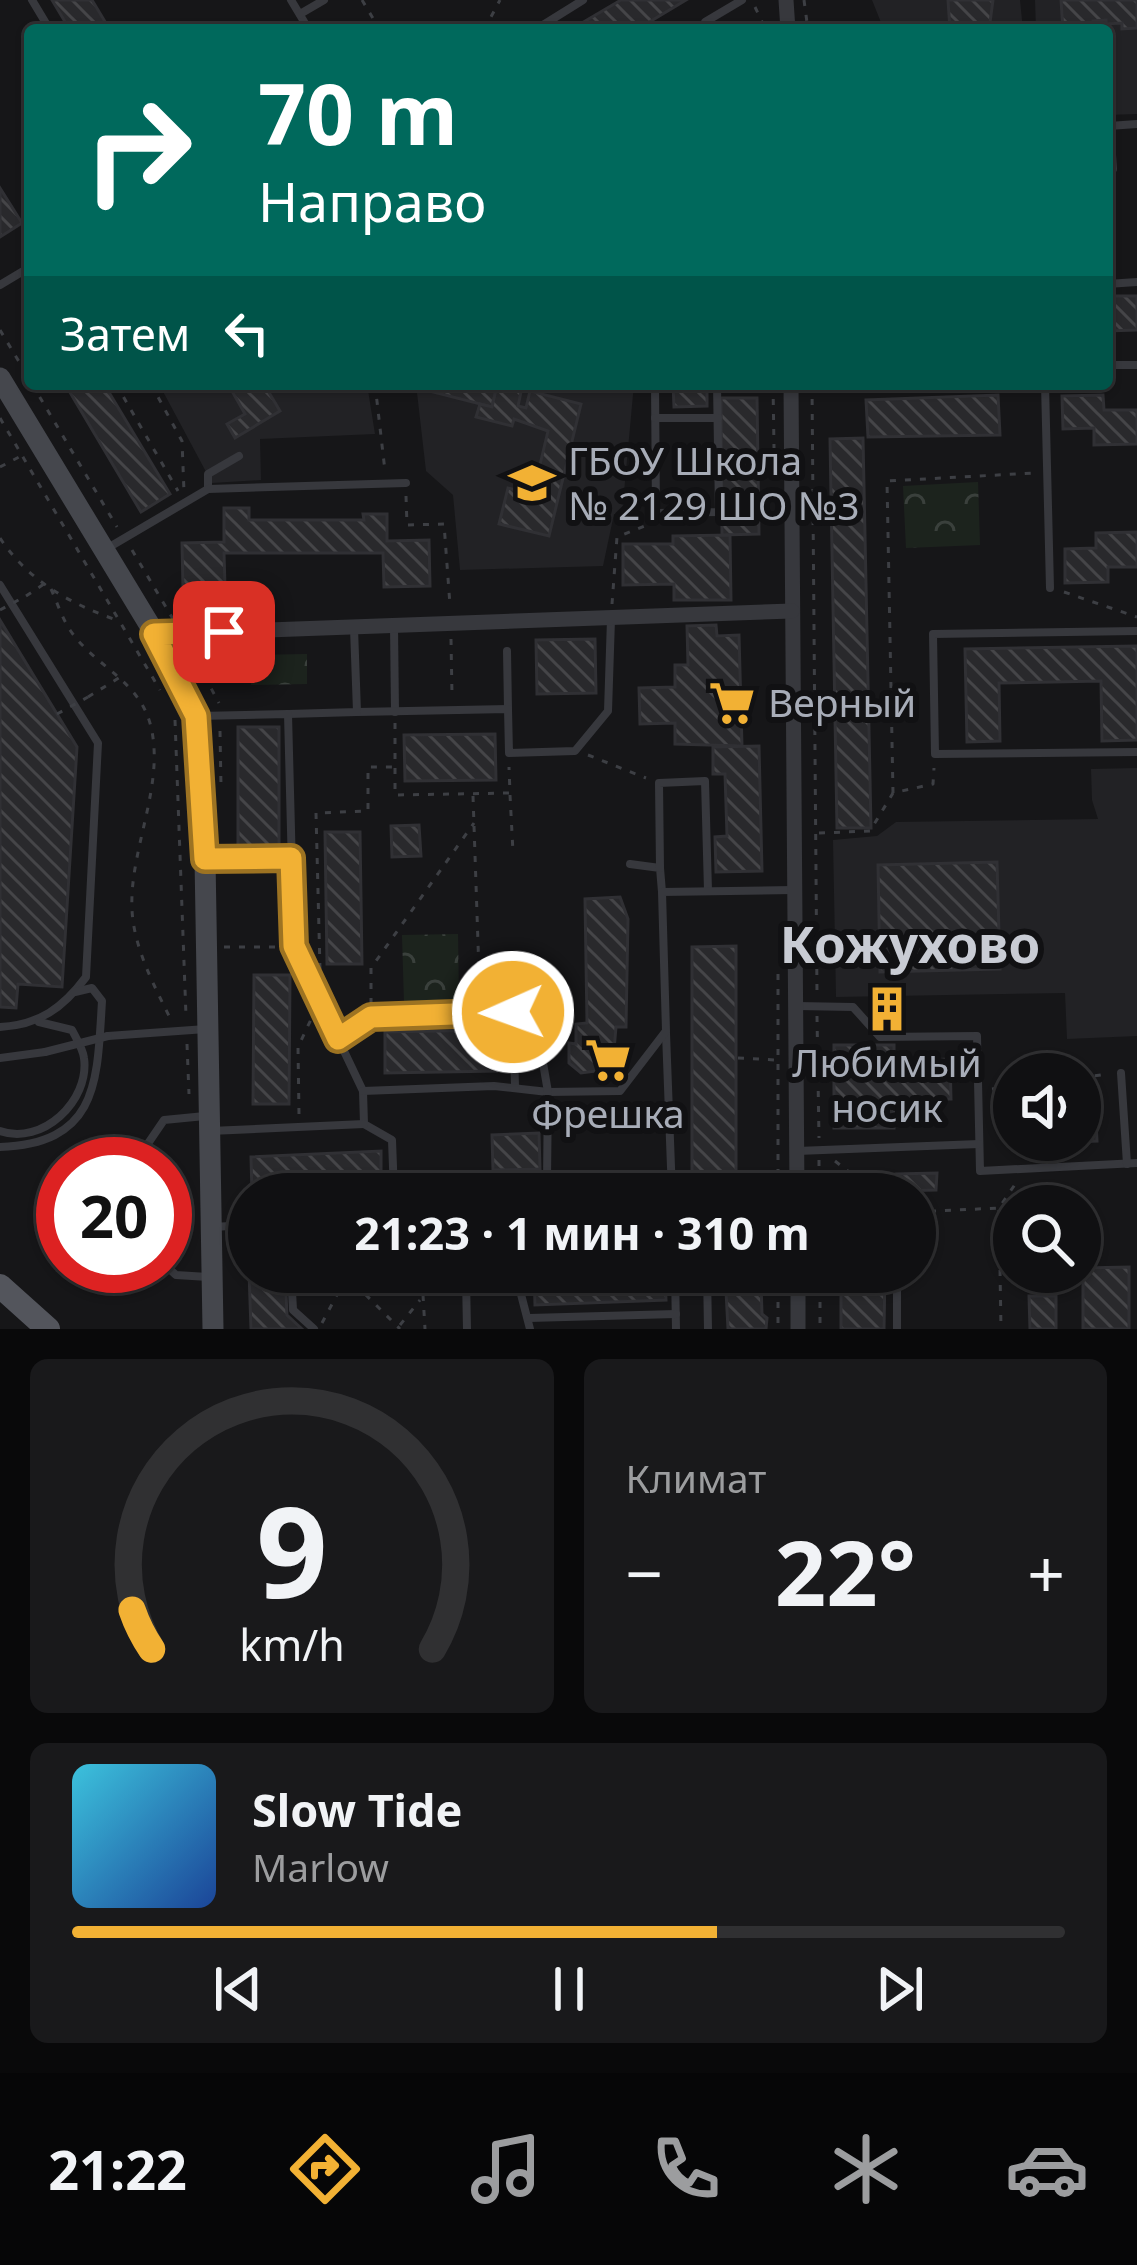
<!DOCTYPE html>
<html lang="ru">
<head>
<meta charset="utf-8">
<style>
	body { margin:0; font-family:"Noto Sans",sans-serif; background:#19191b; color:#f1f3f6; height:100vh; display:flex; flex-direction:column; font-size:45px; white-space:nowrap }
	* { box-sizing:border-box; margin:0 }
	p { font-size:39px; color:#9c9d9f }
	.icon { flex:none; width:66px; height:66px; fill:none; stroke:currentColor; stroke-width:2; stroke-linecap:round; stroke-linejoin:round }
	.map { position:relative; height:1329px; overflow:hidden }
	.sheet { display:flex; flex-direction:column; gap:30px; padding:30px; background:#09090a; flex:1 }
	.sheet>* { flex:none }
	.guide { position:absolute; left:24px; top:24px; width:1089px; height:366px; border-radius:12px; box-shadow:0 3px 9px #0004,0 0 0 3px #303032; background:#00695c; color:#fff; overflow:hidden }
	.fabs { position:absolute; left:993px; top:1053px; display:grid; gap:24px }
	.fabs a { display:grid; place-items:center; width:108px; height:108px; border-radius:50%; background:#101012; box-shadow:0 3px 9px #0004,0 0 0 3px #303032; font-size:60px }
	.speed { position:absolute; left:36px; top:1137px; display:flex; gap:24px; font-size:60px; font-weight:700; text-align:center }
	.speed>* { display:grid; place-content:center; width:156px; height:156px; border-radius:50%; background:#101012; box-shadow:0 3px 9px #0004,0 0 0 3px #303032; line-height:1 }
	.speed .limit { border:18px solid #d22; background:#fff; color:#111 }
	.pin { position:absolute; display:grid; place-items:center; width:102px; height:102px; color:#fff; margin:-51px; border-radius:24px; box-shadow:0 6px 18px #0006 }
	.me { position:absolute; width:132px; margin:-66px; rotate:268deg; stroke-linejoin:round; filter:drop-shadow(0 0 9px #0008) }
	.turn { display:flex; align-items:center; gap:42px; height:252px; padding:0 36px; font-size:54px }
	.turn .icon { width:156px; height:156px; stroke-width:2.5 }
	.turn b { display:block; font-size:84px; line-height:102px }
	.then { display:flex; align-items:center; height:114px; padding:0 36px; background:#0003; gap:24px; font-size:45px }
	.big { font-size:90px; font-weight:700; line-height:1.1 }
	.sheet .card { flex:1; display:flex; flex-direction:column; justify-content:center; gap:18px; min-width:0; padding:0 42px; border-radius:18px; background:#19191b }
	.sheet .dial { align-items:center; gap:0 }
	.dial svg { height:312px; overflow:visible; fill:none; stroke:#303032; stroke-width:7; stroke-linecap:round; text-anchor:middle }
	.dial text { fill:#f1f3f6; stroke:none }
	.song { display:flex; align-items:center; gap:36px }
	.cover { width:144px; height:144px; border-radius:18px; background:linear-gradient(135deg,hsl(190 70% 55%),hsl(220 70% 35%)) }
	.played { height:12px; border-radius:6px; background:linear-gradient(90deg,#f2b134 65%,#303032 65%) }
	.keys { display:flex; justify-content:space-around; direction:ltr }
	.heat { display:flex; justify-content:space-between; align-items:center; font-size:66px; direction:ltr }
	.sheet .tiles { flex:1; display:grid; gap:30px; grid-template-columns:1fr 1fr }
	.card:last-child { grid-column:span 2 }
	.trip { position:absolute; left:228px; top:1173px; width:708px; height:120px; border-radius:60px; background:#101012; box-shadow:0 3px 9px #0004,0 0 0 3px #303032; font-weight:700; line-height:120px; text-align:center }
	.tab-bar { display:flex; height:192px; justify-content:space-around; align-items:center; background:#060607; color:#9c9d9f }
	.tab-bar .icon { width:84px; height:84px }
	.tab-bar .on { color:#f2b134 }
	.tab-bar b { font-size:54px; color:#f1f3f6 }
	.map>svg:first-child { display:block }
</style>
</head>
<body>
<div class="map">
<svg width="1137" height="1329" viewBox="0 0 1137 1329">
	<defs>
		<pattern id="forest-crowns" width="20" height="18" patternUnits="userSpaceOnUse" patternTransform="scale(3)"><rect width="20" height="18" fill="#1c231d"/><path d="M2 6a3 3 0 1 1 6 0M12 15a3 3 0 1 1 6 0" fill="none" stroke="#3a403c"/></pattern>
		<pattern id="building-back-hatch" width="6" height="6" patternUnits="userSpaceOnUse" patternTransform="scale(3)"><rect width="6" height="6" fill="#29292c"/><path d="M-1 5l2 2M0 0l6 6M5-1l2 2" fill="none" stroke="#454548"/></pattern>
	</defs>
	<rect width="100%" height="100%" fill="#161618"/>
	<g fill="#222225">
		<path d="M 872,0 L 1020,0 L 1023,30 L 884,30 Z"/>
		<path d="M 1035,0 L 1137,0 L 1137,114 L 1107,115 L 1107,30 L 1036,30 Z"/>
		<path d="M 159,384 L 367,384 L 375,434 L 260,439 L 261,480 L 212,483 Z"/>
		<path d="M 416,384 L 634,384 L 622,514 L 614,514 L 603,566 L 460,570 L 453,495 L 426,471 Z"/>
		<path d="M 1137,768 L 1137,1036 L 1067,1039 L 1065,993 L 836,997 L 833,840 L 877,836 L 896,822 L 1098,819 L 1092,800 L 1091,769 Z"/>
	</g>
	<g fill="url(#forest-crowns)">
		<path d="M 978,482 L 980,545 L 906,548 L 903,486 Z"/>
		<path d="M 307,654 L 307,684 L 251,685 L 251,655 Z"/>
		<path d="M 458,934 L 459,1002 L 404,1002 L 402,935 Z"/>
	</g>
	<g fill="url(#building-back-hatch)" stroke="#303034" stroke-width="3">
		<path d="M 52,0 L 92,0 L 110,30 L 70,30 Z"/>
		<path d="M 621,0 L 686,0 L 636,30 L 570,30 Z"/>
		<path d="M 948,0 L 993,0 L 989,30 L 950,30 Z"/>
		<path d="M 1061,0 L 1137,0 L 1137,28 L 1122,29 L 1122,23 L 1106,24 L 1106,20 L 1093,21 L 1094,30 L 1063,30 Z"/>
		<path d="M 0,188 L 22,223 L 0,237 Z"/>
		<path d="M 1107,291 L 1114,291 L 1114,296 L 1137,296 L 1137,330 L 1107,331 Z"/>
		<path d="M 65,384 L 104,384 L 170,494 L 141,512 Z"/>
		<path d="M 228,384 L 264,384 L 280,411 L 235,438 L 227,424 L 245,414 Z"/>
		<path d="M 435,384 L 497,384 L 492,407 L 433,392 Z"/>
		<path d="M 673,384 L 707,384 L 707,406 L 674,407 Z"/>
		<path d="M 497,386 L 521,392 L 518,406 L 526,408 L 530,391 L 581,404 L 549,536 L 499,524 L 508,488 L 533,494 L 548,431 L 514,419 L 512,426 L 476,417 L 480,404 L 492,407 Z"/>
		<path d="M 998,395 L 1000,435 L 868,437 L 866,400 Z"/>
		<path d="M 1103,395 L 1104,410 L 1137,410 L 1137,444 L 1094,445 L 1094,428 L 1063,429 L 1062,396 Z"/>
		<path d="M 721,398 L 757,398 L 759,534 L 722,535 Z"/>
		<path d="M 863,438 L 871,828 L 837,828 L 830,439 Z"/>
		<path d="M 224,508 L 249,508 L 249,520 L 364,520 L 363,514 L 387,514 L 387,541 L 429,540 L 430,586 L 384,587 L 383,553 L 224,553 L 225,587 L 183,588 L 182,543 L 224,542 Z"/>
		<path d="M 1137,532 L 1137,567 L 1108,567 L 1108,582 L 1065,583 L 1065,549 L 1096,548 L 1096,533 Z"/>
		<path d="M 730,535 L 731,600 L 674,600 L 674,584 L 623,585 L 623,544 L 673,544 L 673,536 Z"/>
		<path d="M 0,620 L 77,747 L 62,987 L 18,984 L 16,1008 L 0,1007 Z"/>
		<path d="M 716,625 L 717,636 L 739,635 L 742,746 L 675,744 L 675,723 L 640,724 L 639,688 L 675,687 L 675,665 L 688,665 L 687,626 Z"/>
		<path d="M 595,639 L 596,693 L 537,694 L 536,640 Z"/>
		<path d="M 1137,646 L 1137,740 L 1102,741 L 1101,681 L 999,683 L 1000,741 L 967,742 L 965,649 Z"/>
		<rect x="238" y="727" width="41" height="121"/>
		<path d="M 495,734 L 496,780 L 405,781 L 404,735 Z"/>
		<path d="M 759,746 L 762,871 L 716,872 L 715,837 L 727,836 L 725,774 L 713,774 L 713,747 Z"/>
		<path d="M 419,825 L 421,856 L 392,857 L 391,826 Z"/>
		<path d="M 325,832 L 360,832 L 362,964 L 327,964 Z"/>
		<path d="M 997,862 L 1000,969 L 880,972 L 878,865 Z"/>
		<path d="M 620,897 L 628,919 L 626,1027 L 616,1027 L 613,1061 L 604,1062 L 604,1070 L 581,1073 L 569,1063 L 569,1043 L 576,1044 L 576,1024 L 587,1023 L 585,899 Z"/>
		<path d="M 736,946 L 736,1175 L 692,1175 L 692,947 Z"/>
		<path d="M 254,975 L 290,975 L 289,1104 L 253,1104 Z"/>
		<path d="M 871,996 L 902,996 L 903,1021 L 871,1022 Z"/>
		<path d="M 497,1030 L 497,1071 L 385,1073 L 385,1032 Z"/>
		<path d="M 834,1045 L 894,1045 L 894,1061 L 950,1059 L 951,1099 L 894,1100 L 894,1128 L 834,1128 Z"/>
		<path d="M 1095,1102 L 1097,1141 L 1022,1144 L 1022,1140 L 1080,1140 L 1080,1103 Z"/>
		<path d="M 539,1133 L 540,1169 L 493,1170 L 492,1135 Z"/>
		<path d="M 381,1151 L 381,1190 L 252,1194 L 251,1157 Z"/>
		<path d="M 937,1173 L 936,1190 L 894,1191 L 896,1174 Z"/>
		<path d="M 1129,1267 L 1129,1329 L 1083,1329 L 1083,1268 Z"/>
		<path d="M 249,1272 L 285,1272 L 287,1315 L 302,1329 L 251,1329 Z"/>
		<path d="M 534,1272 L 665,1272 L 666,1300 L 535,1305 Z"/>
		<path d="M 725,1272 L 765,1272 L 761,1282 L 762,1314 L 767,1318 L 766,1329 L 728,1329 Z"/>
		<path d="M 841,1272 L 885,1272 L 884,1329 L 841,1329 Z"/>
		<path d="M 1029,1296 L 1056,1296 L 1056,1329 L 1030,1329 Z"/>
	</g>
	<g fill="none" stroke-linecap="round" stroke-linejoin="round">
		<g stroke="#3d3f44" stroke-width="3" stroke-dasharray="6 9" stroke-linecap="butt">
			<path d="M 362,0 L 380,30"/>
			<path d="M 804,0 L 808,30"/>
			<path d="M 755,7 L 766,30"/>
			<path d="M 484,30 L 500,0"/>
			<path d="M 0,330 L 30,380"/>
			<path d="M 32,384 L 117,527"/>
			<path d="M 116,384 L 178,491"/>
			<path d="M 151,384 L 182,441 L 184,492"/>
			<path d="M 375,384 L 385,471"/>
			<path d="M 773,384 L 774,448"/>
			<path d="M 812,384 L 817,994"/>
			<path d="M 0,418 L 160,690"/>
			<path d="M 0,467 L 21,456"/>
			<path d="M 406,496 L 407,525 L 444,524 L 450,605"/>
			<path d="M 0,538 C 29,582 71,604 119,621"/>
			<path d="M 132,550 L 173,619"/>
			<path d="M 51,589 C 57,602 62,618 70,630 C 95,667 140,680 151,727 C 165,786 129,850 132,910 C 134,949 155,987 172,1022"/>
			<path d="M 1064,592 L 1137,617"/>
			<path d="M 26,596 L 44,584"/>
			<path d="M 612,604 L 617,537 L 652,523"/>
			<path d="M 451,639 L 452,695"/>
			<path d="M 190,649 L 219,703"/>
			<path d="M 88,697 L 122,676"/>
			<path d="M 175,720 L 186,1016"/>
			<path d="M 395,723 L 395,795 L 510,793 L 509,767"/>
			<path d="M 220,731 L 221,787"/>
			<path d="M 588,755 L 646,778"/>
			<path d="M 893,793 L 887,481 L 1034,473"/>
			<path d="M 510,795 L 513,852"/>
			<path d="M 473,796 L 480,1002"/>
			<path d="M 819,833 L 870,831 L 893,793 L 933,784 L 934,768"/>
			<path d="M 224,947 L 280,947"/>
			<path d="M 320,969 L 316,813 L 368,811 L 368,767 L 395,767"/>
			<path d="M 778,974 L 778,1194"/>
			<path d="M 371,1004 L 371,968 L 474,823"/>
			<path d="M 817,1016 L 819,1138"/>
			<path d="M 187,1044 L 189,1094"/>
			<path d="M 738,1058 L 776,1060"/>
			<path d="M 1080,1078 L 1107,1074"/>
			<path d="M 992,1089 L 1014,1086"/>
			<path d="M 299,1114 L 298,1047 L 314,1013"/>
			<path d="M 819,1160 L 819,1194"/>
			<path d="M 835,1161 L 877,1194"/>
			<path d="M 999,1210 L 1001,1329"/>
			<path d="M 915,1212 L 999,1208 L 1018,1180"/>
			<path d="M 345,1272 L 339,1278 L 341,1287 L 345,1289 L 355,1284 L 356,1278 L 349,1272"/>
			<path d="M 778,1272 L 778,1329"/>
			<path d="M 820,1272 L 820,1329"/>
			<path d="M 304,1279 L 337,1278"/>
			<path d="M 355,1284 L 400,1329"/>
			<path d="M 423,1295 L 425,1329"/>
			<path d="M 322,1323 L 340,1289"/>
			<path d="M 400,1325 L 420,1300"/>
		</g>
		<g stroke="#37383d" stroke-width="8">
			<path d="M 32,0 L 50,30"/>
			<path d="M 291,0 L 309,30"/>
			<path d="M 300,14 L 324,0"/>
			<path d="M 535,30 L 583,0"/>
			<path d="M 705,30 L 705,22 L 742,0"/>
			<path d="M 1109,126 L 1137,124"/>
			<path d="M 1107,169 L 1113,169 L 1110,126"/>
			<path d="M 1107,284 L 1137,282"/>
			<path d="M 0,285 L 30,267"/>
			<path d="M 1107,365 L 1137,365"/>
			<path d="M 655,384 L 656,513 L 719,512 L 717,384"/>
			<path d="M 1045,384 L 1050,588"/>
			<path d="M 655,418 L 718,418"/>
			<path d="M 208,489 L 208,474 L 239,456"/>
			<path d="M 106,549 L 208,489 L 406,483"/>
			<path d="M 0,585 L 98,743 L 86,977 C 63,1008 39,1025 0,1027"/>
			<path d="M 394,626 L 395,712"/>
			<path d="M 1137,631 L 933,634 L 935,754 L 1137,752"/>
			<path d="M 507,651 L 508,709"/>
			<path d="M 357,712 L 508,709 L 509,753 L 575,751 L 608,711 L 611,619"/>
			<path d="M 288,714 L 357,712 L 354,628"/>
			<path d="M 198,716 L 288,714 L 294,946 L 363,1091 L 364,1124 L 392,1140 L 394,1194"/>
			<path d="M 209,859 L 291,858"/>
			<path d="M 630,864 L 660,868 L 662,892"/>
			<path d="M 660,868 L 659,783 L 705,781 L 708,891"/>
			<path d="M 797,1006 L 853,1007 L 880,1037 L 977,1036 L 980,1171 L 1137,1163"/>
			<path d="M 666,1033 L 672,1194"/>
			<path d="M 108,1036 L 206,1029"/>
			<path d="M 338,1039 L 371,1017 L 513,1013 L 515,1086"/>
			<path d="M 0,1058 L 45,1052"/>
			<path d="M 1121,1073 L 1127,1164"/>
			<path d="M 363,1091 L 494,1086 L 548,1092 L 620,1091 L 666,1031 L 662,892 L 793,890"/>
			<path d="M 0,1131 C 42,1146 90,1101 84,1058 C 83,1049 76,1038 72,1030 L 39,1022"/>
			<path d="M 210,1131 L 364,1124"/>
			<path d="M 0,1147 C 99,1143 97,1082 102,1001 L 92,988 L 75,992"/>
			<path d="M 797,1151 L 979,1144"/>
			<path d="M 134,1164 L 164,1120 L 205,1116"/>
			<path d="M 534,1194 L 547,1179 L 548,1092 L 543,1063"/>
			<path d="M 212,1227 L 249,1225"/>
			<path d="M 165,1265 L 176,1275 L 208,1277"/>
			<path d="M 291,1272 L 293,1310 L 314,1329"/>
			<path d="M 401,1272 L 411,1281 L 466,1279"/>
			<path d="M 675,1272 L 676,1329"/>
			<path d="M 707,1272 L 708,1329"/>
			<path d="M 897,1272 L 897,1329"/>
			<path d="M 516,1275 L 530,1329"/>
			<path d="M 529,1318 L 676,1314"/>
			<path d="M 467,1329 L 466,1279 L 516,1272"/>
		</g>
		<g stroke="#37383d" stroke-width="15">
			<path d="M 786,0 L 788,30"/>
			<path d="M 791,384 L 797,1194"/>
			<path d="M 155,634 L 792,611"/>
			<path d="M 798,1272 L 798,1329"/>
		</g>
		<path stroke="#45474d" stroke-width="21" d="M 0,378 L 155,634 L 196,716 L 205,859 L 213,1329"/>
		<path stroke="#53555c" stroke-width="24" d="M 0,1286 L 48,1329"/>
		<g stroke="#3d3f44" stroke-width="3" stroke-dasharray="6 9" stroke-linecap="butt">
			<path d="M 0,610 L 26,596"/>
			<path d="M 57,714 L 88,697"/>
		</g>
		<path stroke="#37383d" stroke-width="8" d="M 45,1052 L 108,1036"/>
	</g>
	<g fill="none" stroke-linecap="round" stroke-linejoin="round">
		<g stroke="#9d7322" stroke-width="30">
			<path id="route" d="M 224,632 L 154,634 L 196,716 L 205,859 L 291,858 L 294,946 L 338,1039 L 371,1017 L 513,1012"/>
		</g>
		<use href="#route" stroke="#f2b134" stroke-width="21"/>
	</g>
	<defs>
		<g id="school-bare" transform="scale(3.6)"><path d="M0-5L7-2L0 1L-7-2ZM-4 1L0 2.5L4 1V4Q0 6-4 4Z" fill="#f2b134" stroke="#111113" stroke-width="2.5" paint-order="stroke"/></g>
		<g id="supermarket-bare" transform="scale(3.6)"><path d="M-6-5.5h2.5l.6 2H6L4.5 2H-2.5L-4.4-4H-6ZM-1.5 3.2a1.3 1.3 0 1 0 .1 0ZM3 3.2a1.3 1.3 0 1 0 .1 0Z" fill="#f2b134" stroke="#111113" stroke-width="2.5" paint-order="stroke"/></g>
		<g id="building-bare" transform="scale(3.6)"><path d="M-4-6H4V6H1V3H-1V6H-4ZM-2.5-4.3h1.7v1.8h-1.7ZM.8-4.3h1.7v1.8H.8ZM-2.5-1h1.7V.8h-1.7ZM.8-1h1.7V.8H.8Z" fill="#f2b134" stroke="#111113" stroke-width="2.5" paint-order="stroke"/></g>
	</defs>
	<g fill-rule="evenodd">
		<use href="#school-bare" x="532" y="483"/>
		<use href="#supermarket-bare" x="732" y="703"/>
		<use href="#building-bare" x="887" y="1009"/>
		<use href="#supermarket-bare" x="608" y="1060"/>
	</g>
	<g text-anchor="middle" stroke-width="12" stroke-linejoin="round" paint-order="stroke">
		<g font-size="39" fill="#a8adb8" stroke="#111113" text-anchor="start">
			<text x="568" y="475">ГБОУ Школа<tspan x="568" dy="45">№ 2129 ШО №3</tspan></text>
			<text x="768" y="717">Верный</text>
			<text x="887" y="1077" text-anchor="middle">Любимый<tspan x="887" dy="45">носик</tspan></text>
			<text x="608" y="1128" text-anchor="middle">Фрешка</text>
		</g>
		<g font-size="51" font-weight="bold" fill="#c9ccd4" stroke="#111113">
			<text x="910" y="963">Кожухово</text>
		</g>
	</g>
</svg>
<div class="fabs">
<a><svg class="icon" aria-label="sound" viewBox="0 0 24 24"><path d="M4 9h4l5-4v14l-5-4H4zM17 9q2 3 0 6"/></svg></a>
<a><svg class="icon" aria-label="search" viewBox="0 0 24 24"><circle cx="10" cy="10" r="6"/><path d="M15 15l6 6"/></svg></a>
</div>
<div class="speed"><div class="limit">20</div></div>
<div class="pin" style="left:224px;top:632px;background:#d93025"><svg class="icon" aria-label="arrive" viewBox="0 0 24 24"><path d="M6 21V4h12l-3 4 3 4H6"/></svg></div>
<svg class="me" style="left:513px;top:1012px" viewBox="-20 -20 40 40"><circle r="17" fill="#f2b134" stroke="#fff" stroke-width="3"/><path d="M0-11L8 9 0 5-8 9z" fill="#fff"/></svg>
<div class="trip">21:23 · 1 мин · 310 m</div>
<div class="guide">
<div class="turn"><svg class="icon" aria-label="right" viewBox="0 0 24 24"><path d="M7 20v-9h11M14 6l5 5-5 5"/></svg><div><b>70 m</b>Направо</div></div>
<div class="then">Затем<svg class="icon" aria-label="left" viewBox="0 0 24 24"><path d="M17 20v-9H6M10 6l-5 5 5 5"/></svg></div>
</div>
</div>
<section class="sheet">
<div class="tiles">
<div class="card dial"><svg viewBox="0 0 100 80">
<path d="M14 69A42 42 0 1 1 86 69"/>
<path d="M14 69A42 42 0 0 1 9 59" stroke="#f2b134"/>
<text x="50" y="56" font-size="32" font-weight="700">9</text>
<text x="50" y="72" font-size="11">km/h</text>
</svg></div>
<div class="card"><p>Климат</p>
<div class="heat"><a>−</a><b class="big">22°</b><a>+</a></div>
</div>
<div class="card">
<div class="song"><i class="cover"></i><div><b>Slow Tide</b><p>Marlow</p></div></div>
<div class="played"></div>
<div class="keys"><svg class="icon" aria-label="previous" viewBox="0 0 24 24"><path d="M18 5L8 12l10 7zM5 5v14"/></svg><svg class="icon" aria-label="pause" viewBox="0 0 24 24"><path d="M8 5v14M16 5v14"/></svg><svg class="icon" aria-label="next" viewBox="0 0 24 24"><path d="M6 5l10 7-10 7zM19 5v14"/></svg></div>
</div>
</div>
</section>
<nav class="tab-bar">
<b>21:22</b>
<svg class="icon on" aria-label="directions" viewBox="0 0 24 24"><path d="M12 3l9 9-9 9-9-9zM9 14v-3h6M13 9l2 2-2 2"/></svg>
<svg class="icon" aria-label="music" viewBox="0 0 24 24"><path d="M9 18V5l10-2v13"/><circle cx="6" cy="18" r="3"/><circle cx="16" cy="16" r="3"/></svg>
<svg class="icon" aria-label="phone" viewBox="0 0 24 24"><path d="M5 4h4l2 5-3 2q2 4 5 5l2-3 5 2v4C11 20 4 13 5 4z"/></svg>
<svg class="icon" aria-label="climate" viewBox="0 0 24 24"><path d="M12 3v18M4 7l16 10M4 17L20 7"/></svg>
<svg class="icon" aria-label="car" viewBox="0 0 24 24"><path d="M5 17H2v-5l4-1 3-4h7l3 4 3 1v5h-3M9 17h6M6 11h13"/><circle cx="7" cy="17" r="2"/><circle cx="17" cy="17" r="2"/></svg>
</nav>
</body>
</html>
